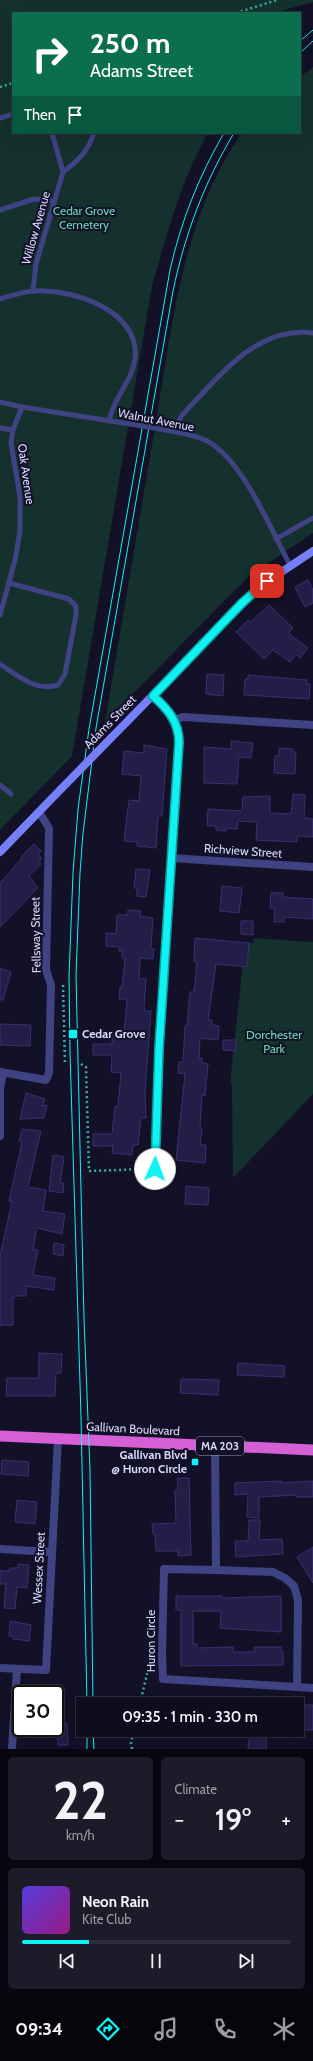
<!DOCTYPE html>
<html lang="en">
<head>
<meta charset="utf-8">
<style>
	body { margin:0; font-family:Cabin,sans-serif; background:#1c1b2a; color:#f1f3f6; height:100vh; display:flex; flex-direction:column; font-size:15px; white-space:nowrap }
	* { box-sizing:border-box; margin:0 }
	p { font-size:13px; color:#9b9ca4 }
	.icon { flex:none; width:22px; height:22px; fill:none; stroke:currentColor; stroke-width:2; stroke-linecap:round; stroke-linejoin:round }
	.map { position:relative; height:1749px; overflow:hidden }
	.sheet { display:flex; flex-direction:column; gap:8px; padding:8px; background:#080710; flex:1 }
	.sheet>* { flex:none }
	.guide { position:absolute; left:12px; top:12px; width:289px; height:122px; border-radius:0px; box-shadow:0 4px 16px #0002,0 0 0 1px #2e2d3b; background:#0b6e4f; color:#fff; overflow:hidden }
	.speed { position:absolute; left:12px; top:1685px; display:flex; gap:8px; font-size:20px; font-weight:700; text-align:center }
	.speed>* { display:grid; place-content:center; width:52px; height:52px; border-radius:50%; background:#0e0d1d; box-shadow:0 4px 16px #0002,0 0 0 1px #2e2d3b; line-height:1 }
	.speed .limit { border:2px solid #111; border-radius:6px; background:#fff; color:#111 }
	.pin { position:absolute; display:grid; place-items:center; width:34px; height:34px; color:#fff; margin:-17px; border-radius:8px; box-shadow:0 2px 6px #0006 }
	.me { position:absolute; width:44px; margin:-22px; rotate:2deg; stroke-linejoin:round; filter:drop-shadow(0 0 3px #0008) }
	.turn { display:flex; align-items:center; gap:14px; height:84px; padding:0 12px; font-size:18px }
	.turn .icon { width:52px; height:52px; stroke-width:2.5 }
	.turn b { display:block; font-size:28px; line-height:34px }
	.then { display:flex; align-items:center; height:38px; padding:0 12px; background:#0003; gap:8px; font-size:15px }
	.big { font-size:30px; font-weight:600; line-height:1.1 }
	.sheet .tile { flex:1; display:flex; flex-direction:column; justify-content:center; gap:6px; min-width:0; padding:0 14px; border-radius:6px; background:#1c1b2a }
	.sheet .dial { align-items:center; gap:0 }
	.dial b { font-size:52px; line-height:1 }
	.song { display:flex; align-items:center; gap:12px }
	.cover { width:48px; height:48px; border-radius:6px; background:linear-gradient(135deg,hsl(250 70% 55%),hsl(310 70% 35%)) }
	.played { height:4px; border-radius:2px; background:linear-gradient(90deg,#0ff2f3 25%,#2e2d3b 25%) }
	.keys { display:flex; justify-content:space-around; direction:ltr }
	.heat { display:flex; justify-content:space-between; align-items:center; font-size:22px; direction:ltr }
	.sheet .tiles { flex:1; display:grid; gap:8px; grid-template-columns:1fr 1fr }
	.tile:last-child { grid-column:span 2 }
	.trip { position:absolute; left:76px; top:1697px; width:228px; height:40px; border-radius:0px; background:#0e0d1d; box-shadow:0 4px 16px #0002,0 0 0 1px #2e2d3b; font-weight:600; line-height:40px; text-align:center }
	.dock { display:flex; height:64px; justify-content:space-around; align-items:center; background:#06050c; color:#9b9ca4 }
	.dock .icon { width:28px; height:28px }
	.dock .selected { color:#0ff2f3 }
	.dock b { font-size:18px; color:#f1f3f6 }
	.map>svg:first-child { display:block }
</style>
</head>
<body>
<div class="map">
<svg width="313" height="1749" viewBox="0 0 313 1749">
	<rect width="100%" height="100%" fill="#131127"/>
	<g fill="#14312d">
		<path d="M 0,0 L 313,0 L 313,2 L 274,13 L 13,13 L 13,133 L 208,133 C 181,180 167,234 152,286 L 72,756 L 0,830 Z"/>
		<path d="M 313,67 L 313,533 L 249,576 L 105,722 C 121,627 137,533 153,439 C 171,336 180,220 242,133 L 300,133 L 300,77 Z"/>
		<path d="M 254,938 L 313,942 L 313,1094 L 233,1178 L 232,1084 L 230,1084 L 245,943 L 253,943 Z"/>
	</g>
	<g fill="#221e47" stroke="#383172">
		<path d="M 308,580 L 313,590 L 313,603 L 305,607 L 295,587 Z"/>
		<path d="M 269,605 L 293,628 L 288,633 L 308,648 L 300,658 L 296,655 L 290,662 L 273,650 L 264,659 L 236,632 L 248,620 L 251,622 Z"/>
		<path d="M 207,674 L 224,675 L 223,696 L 206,694 Z"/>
		<path d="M 248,675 L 307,680 L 306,684 L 310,684 L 309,699 L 244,695 L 245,679 L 248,679 Z"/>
		<path d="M 231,741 L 253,743 L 251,758 L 239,757 L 237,784 L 204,783 L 204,747 L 231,749 Z"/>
		<path d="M 144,745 L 167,749 L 162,816 L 158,816 L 156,848 L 137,846 L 137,842 L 124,841 L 129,800 L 139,801 L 141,776 L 122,774 L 124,751 L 144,753 Z"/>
		<path d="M 279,748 L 292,749 L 292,752 L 296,752 L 295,774 L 274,773 L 275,756 L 279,756 Z"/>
		<path d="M 293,794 L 305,795 L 304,818 L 313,819 L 313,837 L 297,836 L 297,842 L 256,840 L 257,822 L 238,821 L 237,829 L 226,828 L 226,831 L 216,830 L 216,826 L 207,826 L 208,809 L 242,811 L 243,797 L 270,796 L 270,813 L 291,814 Z"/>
		<path d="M 34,844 L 41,851 L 38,854 L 42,859 L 39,862 L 41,864 L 29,876 L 38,888 L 0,927 L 0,883 L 22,858 L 21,857 Z"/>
		<path d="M 136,869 L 150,870 L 146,897 L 137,896 L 137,888 L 134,888 Z"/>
		<path d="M 222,886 L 242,888 L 239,913 L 220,911 Z"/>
		<path d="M 271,893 L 283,893 L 283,897 L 313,899 L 313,919 L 284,917 L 284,922 L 274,922 L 275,908 L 270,908 Z"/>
		<path d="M 128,910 L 141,911 L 140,916 L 153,918 L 151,949 L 154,949 L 153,959 L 140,958 L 139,979 L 146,979 L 144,1008 L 145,1011 L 151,1011 L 145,1092 L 146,1118 L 141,1118 L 138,1145 L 133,1145 L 132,1155 L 112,1153 L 113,1146 L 93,1146 L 93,1134 L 112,1134 L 115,1106 L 118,1106 L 121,1073 L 111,1072 L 112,1055 L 93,1055 L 93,1044 L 112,1044 L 113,1031 L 124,1032 L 127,1002 L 126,999 L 119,999 L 120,987 L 122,987 L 125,959 L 122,958 L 122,951 L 119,951 L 119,947 L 106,946 L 106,933 L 116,934 L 117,915 L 128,915 Z"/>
		<path d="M 241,921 L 253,921 L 253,935 L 241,934 Z"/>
		<path d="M 195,938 L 249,943 L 247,967 L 216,964 L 208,1020 L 212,1020 L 212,1025 L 219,1026 L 218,1040 L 200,1038 L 199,1058 L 202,1058 L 202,1063 L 208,1064 L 205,1096 L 202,1095 L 200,1128 L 202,1129 L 200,1145 L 206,1145 L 205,1163 L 176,1160 L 185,1074 L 178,1073 L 179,1062 L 183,1062 L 185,1026 L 187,1026 L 190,992 L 194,992 L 197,962 L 194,962 Z"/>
		<path d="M 0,968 L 11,972 L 3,1000 L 0,1000 Z"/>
		<path d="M 0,1024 L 31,1025 L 30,1046 L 0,1045 Z"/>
		<path d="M 223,1040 L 236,1040 L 236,1051 L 223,1050 Z"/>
		<path d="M 26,1093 L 45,1099 L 42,1106 L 47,1105 L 44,1118 L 20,1119 Z"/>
		<path d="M 22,1129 L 41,1131 L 28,1187 L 46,1190 L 43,1211 L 65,1214 L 62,1234 L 37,1228 L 33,1249 L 38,1250 L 33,1275 L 55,1278 L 54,1290 L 26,1286 L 26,1296 L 13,1296 L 13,1325 L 0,1325 L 0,1252 L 1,1252 L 12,1201 L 9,1201 L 22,1142 L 19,1141 Z"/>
		<path d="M 53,1155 L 64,1157 L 60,1183 L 64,1183 L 63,1193 L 49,1191 Z"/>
		<path d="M 186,1186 L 209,1188 L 208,1205 L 185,1204 Z"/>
		<path d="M 54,1243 L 64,1245 L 63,1256 L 53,1254 Z"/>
		<path d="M 39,1353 L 62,1354 L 61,1373 L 56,1373 L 55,1396 L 6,1396 L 7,1378 L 39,1378 Z"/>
		<path d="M 238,1363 L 285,1366 L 284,1377 L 237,1375 Z"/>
		<path d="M 181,1379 L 219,1380 L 218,1395 L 180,1393 Z"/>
		<path d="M 2,1460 L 29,1462 L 28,1476 L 1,1474 Z"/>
		<path d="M 177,1478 L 189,1478 L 191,1555 L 178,1556 L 178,1551 L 156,1551 L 155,1534 L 153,1534 L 152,1524 L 176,1523 L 175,1490 L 178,1490 Z"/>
		<path d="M 281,1481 L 281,1483 L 313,1481 L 313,1497 L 297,1497 L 297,1495 L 259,1497 L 259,1518 L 247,1517 L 248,1494 L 235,1495 L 235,1483 Z"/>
		<path d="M 17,1500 L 37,1502 L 35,1524 L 15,1522 Z"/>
		<path d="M 249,1520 L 260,1520 L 259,1540 L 282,1539 L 283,1554 L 236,1557 L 235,1541 L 248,1541 Z"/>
		<path d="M 313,1547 L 313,1583 L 297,1557 Z"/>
		<path d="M 18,1564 L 29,1565 L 27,1588 L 17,1587 L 15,1609 L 4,1608 L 6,1584 L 0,1584 L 0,1571 L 9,1571 L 10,1568 L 18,1568 Z"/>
		<path d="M 176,1596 L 222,1596 L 222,1598 L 281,1596 L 281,1632 L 220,1628 L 221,1611 L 193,1611 L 193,1644 L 197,1644 L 197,1648 L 233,1647 L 233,1652 L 254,1652 L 254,1647 L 281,1647 L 281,1651 L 283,1651 L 283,1665 L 181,1666 L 181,1610 L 176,1610 Z"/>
		<path d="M 10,1621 L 31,1625 L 29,1641 L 13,1639 L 13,1636 L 9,1636 Z"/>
		<rect x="297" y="1705" width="16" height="25"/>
		<path d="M 67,1723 L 68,1745 L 58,1745 L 57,1724 Z"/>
		<path d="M 250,1730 L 267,1730 L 266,1749 L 248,1749 Z"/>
	</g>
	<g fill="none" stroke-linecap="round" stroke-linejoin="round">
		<g stroke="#36b4a0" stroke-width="2.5" stroke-dasharray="2 3" stroke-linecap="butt">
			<path d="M 236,13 L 277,0"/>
			<path d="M 0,87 L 13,83"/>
			<path d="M 63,985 L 65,1065"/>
			<path d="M 81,1064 L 86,1067 L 89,1171 L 147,1169"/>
			<path d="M 140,1704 L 151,1656 L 153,1656"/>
			<path d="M 132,1749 L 131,1743 L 134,1730"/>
		</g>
		<g stroke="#3f4384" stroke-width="5">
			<path d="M 0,118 L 13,114"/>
			<path d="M 63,172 C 78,161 88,151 94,133"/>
			<path d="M 0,210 L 34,199 L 54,201"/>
			<path d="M 33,291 L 36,264 L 63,172 L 52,133"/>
			<path d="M 0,299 C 11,296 21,292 33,291 C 71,288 141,310 135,359 C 132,382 113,398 109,421"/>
			<path d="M 0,402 L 22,407 L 130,424"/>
			<path d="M 0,428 L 13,430"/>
			<path d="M 160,429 C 176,432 193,434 207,441 C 243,460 271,530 290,565"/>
			<path d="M 174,431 C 178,417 189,408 199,397 C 228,365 265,326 313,333"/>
			<path d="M 276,539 L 313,518"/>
			<path d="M 0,615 L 15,560 L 20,531 L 20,497 L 11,443 L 13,430 L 22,407"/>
			<path d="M 0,664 C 16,675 36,692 58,685 L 65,674 L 76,615 L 76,606 L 69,599 L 9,583"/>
			<path d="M 0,785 L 11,794"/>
		</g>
		<g stroke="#3f4384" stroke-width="8">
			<path d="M 153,696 C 167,708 179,722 179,742 L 159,1049 L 155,1169"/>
			<path d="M 174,720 L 183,717 L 313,725"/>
			<path d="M 171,858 L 313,867"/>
			<path d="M 0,1072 L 46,1080 L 49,1073 L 51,985 L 46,970 L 49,828 L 39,812"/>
			<path d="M 0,1136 L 0,1088 L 3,1073"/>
			<path d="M 215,1446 L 216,1570 L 164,1569 L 162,1655 L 163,1679 L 297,1687 L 298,1600 L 294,1586 L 285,1578 L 273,1572 L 216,1570"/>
			<path d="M 0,1549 L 51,1552"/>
			<path d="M 0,1668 L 46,1670 L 58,1439"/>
			<path d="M 297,1687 L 313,1688"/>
			<path d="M 12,1749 L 17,1669"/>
		</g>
		<g stroke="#757ff8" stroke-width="8">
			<path d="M 111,738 L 259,587 L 313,551"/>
			<path d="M 0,852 L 61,789"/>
		</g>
		<path stroke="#d560d6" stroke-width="11" d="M 0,1436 L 313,1450"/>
		<g stroke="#0ff2f3" stroke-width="1">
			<path d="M 300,41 L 313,30"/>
			<path d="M 300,53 L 313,41"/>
			<path d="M 87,1704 L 81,1417 L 70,1052 L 69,976 L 73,873 L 78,809 L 89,729 L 170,270 C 181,221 199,176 224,133"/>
			<path d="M 93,1704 L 90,1470 L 84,1319 L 76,975 L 80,873 L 83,833 L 96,728 L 173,291 C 185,234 204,183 234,133"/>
			<path d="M 87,1730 L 87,1749"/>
			<path d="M 93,1730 L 94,1749"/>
		</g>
		<path stroke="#3f4384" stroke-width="5" d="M 130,424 L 160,429"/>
		<path stroke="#757ff8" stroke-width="8" d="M 61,789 L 111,738"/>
	</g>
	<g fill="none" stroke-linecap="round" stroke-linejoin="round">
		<g stroke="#0a9d9e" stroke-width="10">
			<path id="route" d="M 155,1169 L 159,1049 L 179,742 C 179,722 167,708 153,696 L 242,603 L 267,581"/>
		</g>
		<use href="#route" stroke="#0ff2f3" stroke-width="7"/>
	</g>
	<g fill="#0ff2f3" stroke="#131127" stroke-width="1.5">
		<rect x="68" y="1029" width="10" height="10" rx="2"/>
		<rect x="191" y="1458" width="8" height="8" rx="2"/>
	</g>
	<g text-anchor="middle" stroke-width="4" stroke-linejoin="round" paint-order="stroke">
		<rect fill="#131127" stroke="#9e9dbd" stroke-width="1" x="196" y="1437" width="48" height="18" rx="3"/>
		<g font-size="11" font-weight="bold" fill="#dad9fd">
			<text x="220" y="1450">MA 203</text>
		</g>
		<g font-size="12" fill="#68dab3" stroke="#131127">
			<text x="84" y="215">Cedar Grove<tspan x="84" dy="14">Cemetery</tspan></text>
			<text x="274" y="1039">Dorchester<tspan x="274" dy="14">Park</tspan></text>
		</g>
		<g font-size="12" fill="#dad9fd" stroke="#131127">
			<text transform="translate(36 228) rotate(-74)" y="4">Willow Avenue</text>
			<text transform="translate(156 420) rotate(11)" y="4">Walnut Avenue</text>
			<text transform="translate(26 474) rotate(82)" y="4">Oak Avenue</text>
			<text transform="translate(110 722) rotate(-46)" y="4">Adams Street</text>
			<text transform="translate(243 851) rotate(4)" y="4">Richview Street</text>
			<text transform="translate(36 935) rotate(-91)" y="4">Fellsway Street</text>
			<text transform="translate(133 1429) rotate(3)" y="4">Gallivan Boulevard</text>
			<text transform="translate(39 1568) rotate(-87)" y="4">Wessex Street</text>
			<text transform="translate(151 1641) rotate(-90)" y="4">Huron Circle</text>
		</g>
		<g font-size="12" font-weight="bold" fill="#dad9fd" stroke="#131127" text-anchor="start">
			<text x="82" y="1038">Cedar Grove</text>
			<text x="187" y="1459" text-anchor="end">Gallivan Blvd<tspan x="187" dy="14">@ Huron Circle</tspan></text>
		</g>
	</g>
</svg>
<div class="speed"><div class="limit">30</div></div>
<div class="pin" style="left:267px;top:581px;background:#d93025"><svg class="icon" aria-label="arrive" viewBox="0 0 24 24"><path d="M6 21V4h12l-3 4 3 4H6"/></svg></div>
<svg class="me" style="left:155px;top:1169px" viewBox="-20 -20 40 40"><circle r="19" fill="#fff"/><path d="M0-13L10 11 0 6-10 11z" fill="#0ff2f3"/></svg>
<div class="trip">09:35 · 1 min · 330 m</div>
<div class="guide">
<div class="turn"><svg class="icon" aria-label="right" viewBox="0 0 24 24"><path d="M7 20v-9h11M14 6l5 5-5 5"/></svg><div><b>250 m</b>Adams Street</div></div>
<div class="then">Then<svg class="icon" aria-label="arrive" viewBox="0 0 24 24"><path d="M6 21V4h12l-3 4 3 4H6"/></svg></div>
</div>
</div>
<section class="sheet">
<div class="tiles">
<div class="tile dial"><b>22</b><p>km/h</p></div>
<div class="tile"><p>Climate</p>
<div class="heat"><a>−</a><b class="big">19°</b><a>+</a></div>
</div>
<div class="tile">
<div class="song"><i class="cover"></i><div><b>Neon Rain</b><p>Kite Club</p></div></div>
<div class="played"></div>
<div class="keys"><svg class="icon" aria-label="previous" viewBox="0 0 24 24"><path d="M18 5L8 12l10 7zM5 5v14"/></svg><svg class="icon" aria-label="pause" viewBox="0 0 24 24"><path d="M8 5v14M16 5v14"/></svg><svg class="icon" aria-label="next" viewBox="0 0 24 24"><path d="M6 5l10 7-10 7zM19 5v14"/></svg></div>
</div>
</div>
</section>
<nav class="dock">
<b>09:34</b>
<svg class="icon selected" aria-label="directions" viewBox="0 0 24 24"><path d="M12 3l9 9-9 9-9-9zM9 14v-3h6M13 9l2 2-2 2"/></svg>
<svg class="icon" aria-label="music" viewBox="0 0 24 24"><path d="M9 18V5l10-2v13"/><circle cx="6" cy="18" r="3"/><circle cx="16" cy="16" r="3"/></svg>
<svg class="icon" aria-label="phone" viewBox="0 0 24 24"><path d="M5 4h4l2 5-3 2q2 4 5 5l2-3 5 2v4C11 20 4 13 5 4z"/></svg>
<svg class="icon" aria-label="climate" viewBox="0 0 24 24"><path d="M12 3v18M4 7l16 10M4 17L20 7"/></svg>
</nav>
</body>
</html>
